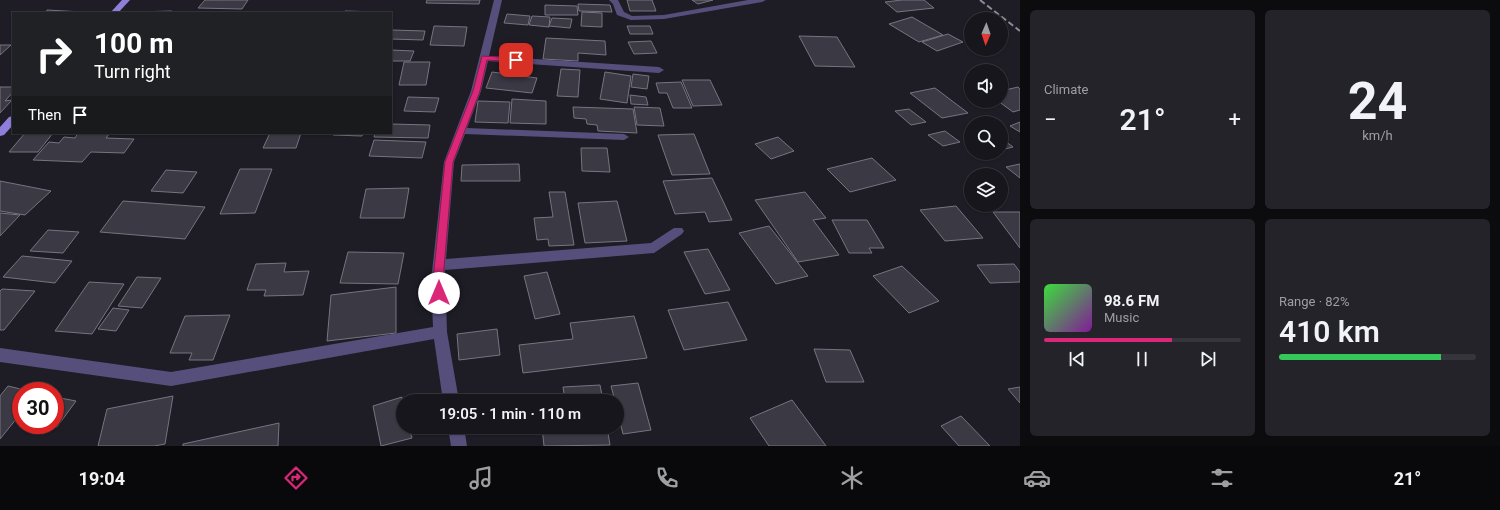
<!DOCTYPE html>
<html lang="en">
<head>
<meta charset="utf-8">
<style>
	body { margin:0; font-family:Roboto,sans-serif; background:#232329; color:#f1f3f6; height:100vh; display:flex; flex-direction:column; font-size:15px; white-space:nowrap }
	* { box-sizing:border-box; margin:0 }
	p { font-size:13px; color:#9e9fa3 }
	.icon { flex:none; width:22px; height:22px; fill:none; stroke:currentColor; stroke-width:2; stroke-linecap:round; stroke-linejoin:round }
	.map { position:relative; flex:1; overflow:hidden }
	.side { display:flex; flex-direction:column; gap:10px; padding:10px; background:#0c0c0f; width:480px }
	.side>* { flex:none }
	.hud { position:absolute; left:12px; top:12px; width:380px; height:122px; border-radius:0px; box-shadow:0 1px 3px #0004,0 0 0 1px #35353b; background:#202124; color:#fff; overflow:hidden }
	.needle { width:26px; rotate:182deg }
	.buttons { position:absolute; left:964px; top:12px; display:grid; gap:8px }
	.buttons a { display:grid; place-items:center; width:44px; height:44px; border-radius:50%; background:#16161c; box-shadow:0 1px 3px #0004,0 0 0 1px #35353b; font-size:20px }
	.speed { position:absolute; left:12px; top:382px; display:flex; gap:8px; font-size:20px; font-weight:700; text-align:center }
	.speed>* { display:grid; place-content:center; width:52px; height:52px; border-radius:50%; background:#16161c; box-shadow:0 1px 3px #0004,0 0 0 1px #35353b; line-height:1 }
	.speed .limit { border:6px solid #d22; background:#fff; color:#111 }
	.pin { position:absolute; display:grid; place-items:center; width:34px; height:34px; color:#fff; margin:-17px; border-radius:8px; box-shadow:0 2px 6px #0006 }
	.me { position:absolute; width:44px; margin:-22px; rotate:0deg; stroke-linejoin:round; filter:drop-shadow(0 0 3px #0008) }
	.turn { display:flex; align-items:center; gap:14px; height:84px; padding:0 16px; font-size:18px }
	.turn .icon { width:52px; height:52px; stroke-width:2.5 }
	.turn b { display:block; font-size:28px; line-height:34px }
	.then { display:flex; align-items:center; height:38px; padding:0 16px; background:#0003; gap:8px; font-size:15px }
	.big { font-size:30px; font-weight:600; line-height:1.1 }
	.side .card { flex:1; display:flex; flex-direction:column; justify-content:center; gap:6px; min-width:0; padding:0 14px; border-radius:6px; background:#232329 }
	.side .dial { align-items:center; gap:0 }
	.dial b { font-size:52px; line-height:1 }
	.song { display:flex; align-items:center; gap:12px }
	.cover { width:48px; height:48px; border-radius:6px; background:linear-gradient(135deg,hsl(120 70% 55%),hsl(290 70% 35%)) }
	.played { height:4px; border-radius:2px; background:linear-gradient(90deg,#db2777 65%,#35353b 65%) }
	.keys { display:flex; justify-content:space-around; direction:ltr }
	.heat { display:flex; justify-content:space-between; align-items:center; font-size:22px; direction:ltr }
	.charge { height:6px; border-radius:3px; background:linear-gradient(90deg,#34c759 82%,#35353b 0) }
	.side .tiles { flex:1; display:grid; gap:10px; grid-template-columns:repeat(2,1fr) }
	.trip { position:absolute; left:396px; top:394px; width:228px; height:40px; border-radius:20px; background:#16161c; box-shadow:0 1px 3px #0004,0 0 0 1px #35353b; font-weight:600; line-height:40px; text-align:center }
	.dock { display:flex; height:64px; justify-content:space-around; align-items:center; background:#09090b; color:#9e9fa3 }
	.dock .icon { width:28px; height:28px }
	.dock .on { color:#db2777 }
	.dock b { font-size:18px; color:#f1f3f6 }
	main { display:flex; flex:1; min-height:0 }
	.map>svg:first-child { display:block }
</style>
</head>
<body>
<main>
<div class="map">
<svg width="1020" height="446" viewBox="0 0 1020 446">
	<rect width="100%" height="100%" fill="#1e1d26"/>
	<g fill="#3b3944" stroke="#767480">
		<path d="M 205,0 L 248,0 L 242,9 L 198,8 Z"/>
		<path d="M 427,0 L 480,0 L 479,4 L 426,3 Z"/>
		<path d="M 627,0 L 652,0 L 656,11 L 630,11 Z"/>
		<path d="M 692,0 L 713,0 L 698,4 Z"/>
		<path d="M 902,0 L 924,0 L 934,8 L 897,12 L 885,2 Z"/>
		<path d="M 578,4 L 610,5 L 612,12 L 579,11 Z"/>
		<path d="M 545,5 L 577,6 L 578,15 L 545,15 Z"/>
		<path d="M 47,10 L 83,12 L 46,13 Z"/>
		<path d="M 172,11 L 171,13 L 135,13 L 136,12 Z"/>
		<path d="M 345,11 L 379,12 L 344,13 Z"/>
		<path d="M 582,12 L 602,13 L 602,27 L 581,26 Z"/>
		<path d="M 507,14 L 530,16 L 528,25 L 504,23 Z"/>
		<path d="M 532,16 L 550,17 L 549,27 L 529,25 Z"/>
		<path d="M 912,17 L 943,35 L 919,42 L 889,24 Z"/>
		<path d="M 552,18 L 572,19 L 570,28 L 549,26 Z"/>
		<path d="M 434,26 L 467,27 L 464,46 L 430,45 Z"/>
		<path d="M 627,26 L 650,26 L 653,34 L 630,34 Z"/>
		<path d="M 392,30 L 425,31 L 423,40 L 391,39 Z"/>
		<path d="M 948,34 L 963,42 L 937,51 L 922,42 Z"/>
		<path d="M 799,36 L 837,37 L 855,67 L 815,66 Z"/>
		<path d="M 546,38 L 605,41 L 606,55 L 578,53 L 578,61 L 543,59 Z"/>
		<path d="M 651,41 L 657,53 L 634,54 L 628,42 Z"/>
		<path d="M 0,45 L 11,45 L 0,55 Z"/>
		<path d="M 391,50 L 414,51 L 410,61 L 391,61 Z"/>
		<path d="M 404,62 L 430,62 L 426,85 L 399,85 Z"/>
		<path d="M 561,69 L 580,70 L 578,97 L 557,96 Z"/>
		<path d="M 492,72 L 537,78 L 532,93 L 486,88 Z"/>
		<path d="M 605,72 L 631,76 L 627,103 L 600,99 Z"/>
		<path d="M 633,74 L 649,76 L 647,89 L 631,87 Z"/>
		<path d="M 682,80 L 710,80 L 722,105 L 693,106 Z"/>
		<path d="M 681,82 L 692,108 L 673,108 L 667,93 L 659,93 L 656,83 Z"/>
		<path d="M 0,87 L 13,87 L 13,92 L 5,101 L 12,100 L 0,113 Z"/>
		<path d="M 1018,87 L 1020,89 L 1020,110 L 1013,112 L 998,101 L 1001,101 L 1001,91 Z"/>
		<path d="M 935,88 L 968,113 L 942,118 L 910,93 Z"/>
		<path d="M 630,95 L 646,97 L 648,105 L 631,104 Z"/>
		<path d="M 408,97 L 439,98 L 435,112 L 404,111 Z"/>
		<path d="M 512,99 L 546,101 L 546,124 L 510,123 Z"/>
		<path d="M 478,101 L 510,102 L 508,123 L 475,122 Z"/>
		<path d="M 972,101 L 986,101 L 991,106 L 979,107 Z"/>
		<path d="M 573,107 L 633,109 L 637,133 L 598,131 L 597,125 L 587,124 L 586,119 L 574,118 Z"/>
		<path d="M 634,107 L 660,108 L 664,126 L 637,125 Z"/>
		<path d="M 909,109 L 926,122 L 911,125 L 895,111 Z"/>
		<path d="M 1020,122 L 1020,132 L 1010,126 Z"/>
		<path d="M 391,124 L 430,125 L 428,138 L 374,137 L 375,133 L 391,133 Z"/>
		<path d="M 945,131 L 960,142 L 943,146 L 928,135 Z"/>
		<path d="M 25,133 L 53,133 L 38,152 L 9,152 Z"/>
		<path d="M 78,133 L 110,133 L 106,138 L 134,139 L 124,153 L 91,152 L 82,162 L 33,160 L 49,142 L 59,143 L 64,137 L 75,138 Z"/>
		<path d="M 270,133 L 301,133 L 296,148 L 263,148 Z"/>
		<path d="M 334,133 L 363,133 L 362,136 L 333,135 Z"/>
		<path d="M 694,134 L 710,174 L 672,175 L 658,135 Z"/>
		<path d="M 778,137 L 794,151 L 771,159 L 755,144 Z"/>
		<path d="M 1001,138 L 1013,147 L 1001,150 Z"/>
		<path d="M 374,140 L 426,142 L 422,158 L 369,156 Z"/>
		<path d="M 581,148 L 607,148 L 610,172 L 582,171 Z"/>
		<path d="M 872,158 L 896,180 L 850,192 L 827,169 Z"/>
		<path d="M 519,164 L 520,181 L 461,181 L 462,165 Z"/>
		<path d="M 1020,164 L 1020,178 L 1006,167 Z"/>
		<path d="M 240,169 L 272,169 L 255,213 L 220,214 Z"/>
		<path d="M 166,170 L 197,172 L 183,193 L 151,191 Z"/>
		<path d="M 712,178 L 732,220 L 709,222 L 705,212 L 675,214 L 663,181 Z"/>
		<path d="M 0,181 L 51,191 L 25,215 L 0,211 Z"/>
		<path d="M 409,188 L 404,218 L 360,218 L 366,189 Z"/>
		<path d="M 549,192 L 565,192 L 574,245 L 549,246 L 548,239 L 537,240 L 534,218 L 553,217 Z"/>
		<path d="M 805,192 L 826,218 L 813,220 L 839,255 L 798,262 L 755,200 Z"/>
		<path d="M 123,201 L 205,207 L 185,239 L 100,232 Z"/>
		<path d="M 617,201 L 627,241 L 585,243 L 578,203 Z"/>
		<path d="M 956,206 L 983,238 L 945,241 L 920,210 Z"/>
		<path d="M 993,212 L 1020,212 L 1020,248 Z"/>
		<path d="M 0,213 L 20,215 L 0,236 Z"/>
		<path d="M 832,220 L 867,220 L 884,248 L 869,248 L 872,253 L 849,253 Z"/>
		<path d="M 769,226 L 798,263 L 808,276 L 776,284 L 739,233 Z"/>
		<path d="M 48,230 L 79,232 L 63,253 L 30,251 Z"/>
		<path d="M 708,249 L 730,290 L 705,294 L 684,252 Z"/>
		<path d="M 348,252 L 404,253 L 398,284 L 340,283 Z"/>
		<path d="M 22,256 L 72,261 L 55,283 L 3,277 Z"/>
		<path d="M 286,263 L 284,272 L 309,271 L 303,295 L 264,296 L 266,290 L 247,290 L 256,264 Z"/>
		<path d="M 1014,264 L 1020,272 L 1020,282 L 990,283 L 977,265 Z"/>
		<path d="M 902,266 L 939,301 L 909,313 L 873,276 Z"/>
		<path d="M 547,272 L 560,314 L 535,319 L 524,276 Z"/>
		<path d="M 137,277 L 161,278 L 142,308 L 118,306 Z"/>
		<path d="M 89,282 L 124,284 L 92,334 L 55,331 Z"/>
		<path d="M 396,287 L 396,333 L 327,341 L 331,295 Z"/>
		<path d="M 2,289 L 35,291 L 4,330 L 0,330 L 0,291 Z"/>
		<path d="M 728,302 L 747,340 L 684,350 L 668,310 Z"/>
		<path d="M 113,308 L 129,310 L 116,331 L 98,329 Z"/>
		<path d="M 230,315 L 213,360 L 189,360 L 192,353 L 170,353 L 185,316 Z"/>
		<path d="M 634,316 L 647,358 L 523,373 L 519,345 L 573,339 L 570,323 Z"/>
		<path d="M 497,329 L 500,355 L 459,360 L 457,334 Z"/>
		<path d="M 814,349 L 850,350 L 864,382 L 826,382 Z"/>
		<path d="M 638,383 L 651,430 L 623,434 L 617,410 L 617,401 L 615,401 L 611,386 Z"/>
		<path d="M 600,385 L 603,401 L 565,401 L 563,387 Z"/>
		<path d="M 8,386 L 29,391 L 21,391 L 21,419 L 17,418 L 0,439 L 0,396 Z"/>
		<path d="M 1020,387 L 1020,403 L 1008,389 Z"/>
		<path d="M 173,396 L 165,444 L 154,446 L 98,446 L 107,409 Z"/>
		<path d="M 55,397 L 76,401 L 57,427 L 49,425 L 55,425 Z"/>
		<path d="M 402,397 L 403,427 L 409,427 L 412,438 L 381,446 L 373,406 Z"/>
		<path d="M 792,400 L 826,446 L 769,446 L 750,418 Z"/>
		<path d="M 961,416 L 990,446 L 959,446 L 941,426 Z"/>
		<path d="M 279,423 L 278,446 L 183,446 L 183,444 Z"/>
		<path d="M 542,427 L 607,427 L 610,445 L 544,446 Z"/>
	</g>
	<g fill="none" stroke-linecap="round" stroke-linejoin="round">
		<g fill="#564f7c" fill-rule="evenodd">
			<path d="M 494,0 L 502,0 L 489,56 L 659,67 L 664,70 L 659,73 L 488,61 L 481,91 L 467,128 L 624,134 L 629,137 L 624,140 L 465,134 L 454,162 L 446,259 L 651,243 L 674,228 L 682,228 L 684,231 L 682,234 L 654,253 L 445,270 L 447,332 L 459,401 L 443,401 L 434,339 L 171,386 L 0,362 L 0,348 L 171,372 L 433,327 L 431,281 L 444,162 L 471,91 Z"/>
			<path d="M 609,0 L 618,0 L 624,12 L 632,16 L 664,15 L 748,0 L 766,0 L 762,2 L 664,19 L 631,20 L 617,15 L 613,4 Z"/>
			<path d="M 448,427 L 464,427 L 467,446 L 451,446 Z"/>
		</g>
		<g fill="#8f7eda" fill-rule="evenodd">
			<path d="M 122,0 L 130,0 L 118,13 L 110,13 Z"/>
			<path d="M 13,116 L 13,125 L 4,135 L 0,136 L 0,127 L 9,117 Z"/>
		</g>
		<path stroke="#8d8c94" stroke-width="2" stroke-dasharray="6 3" stroke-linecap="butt" d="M 980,0 L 1020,31"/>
	</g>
	<path fill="#db2777" stroke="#8e194d" d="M 482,56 L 516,58 L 519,60 L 516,62 L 487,60 L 480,91 L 453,162 L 443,280 L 444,293 L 439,298 L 434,293 L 433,280 L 445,162 L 473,91 Z"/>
</svg>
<div class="buttons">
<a><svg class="needle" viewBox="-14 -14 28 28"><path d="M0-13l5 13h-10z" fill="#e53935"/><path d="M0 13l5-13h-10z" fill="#9e9fa3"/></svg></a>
<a><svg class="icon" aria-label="sound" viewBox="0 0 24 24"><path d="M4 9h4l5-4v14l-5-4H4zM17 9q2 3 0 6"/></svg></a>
<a><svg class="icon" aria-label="search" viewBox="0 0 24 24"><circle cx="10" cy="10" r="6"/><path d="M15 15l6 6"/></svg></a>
<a><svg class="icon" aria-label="layers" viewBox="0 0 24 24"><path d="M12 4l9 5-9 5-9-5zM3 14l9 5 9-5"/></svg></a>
</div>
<div class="speed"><div class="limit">30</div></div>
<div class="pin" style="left:516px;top:60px;background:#d93025"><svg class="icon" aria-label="arrive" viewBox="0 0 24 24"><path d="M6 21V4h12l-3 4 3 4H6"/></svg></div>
<svg class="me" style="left:439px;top:293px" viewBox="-20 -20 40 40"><circle r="19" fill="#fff"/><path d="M0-13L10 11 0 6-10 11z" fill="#db2777"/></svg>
<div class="trip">19:05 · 1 min · 110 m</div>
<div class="hud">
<div class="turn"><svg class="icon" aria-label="right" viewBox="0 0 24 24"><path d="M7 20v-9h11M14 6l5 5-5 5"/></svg><div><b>100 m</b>Turn right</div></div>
<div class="then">Then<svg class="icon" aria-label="arrive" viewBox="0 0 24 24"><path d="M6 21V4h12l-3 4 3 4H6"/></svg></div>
</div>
</div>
<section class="side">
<div class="tiles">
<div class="card"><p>Climate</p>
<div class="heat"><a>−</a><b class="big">21°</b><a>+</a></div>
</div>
<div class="card dial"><b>24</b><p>km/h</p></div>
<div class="card">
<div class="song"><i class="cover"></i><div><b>98.6 FM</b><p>Music</p></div></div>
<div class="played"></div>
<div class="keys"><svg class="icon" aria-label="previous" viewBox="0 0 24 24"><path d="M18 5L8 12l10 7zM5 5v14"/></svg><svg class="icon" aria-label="pause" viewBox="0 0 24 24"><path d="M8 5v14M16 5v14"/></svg><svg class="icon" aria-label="next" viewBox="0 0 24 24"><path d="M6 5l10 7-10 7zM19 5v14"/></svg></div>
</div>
<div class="card"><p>Range · 82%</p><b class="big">410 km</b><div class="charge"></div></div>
</div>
</section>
</main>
<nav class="dock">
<b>19:04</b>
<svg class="icon on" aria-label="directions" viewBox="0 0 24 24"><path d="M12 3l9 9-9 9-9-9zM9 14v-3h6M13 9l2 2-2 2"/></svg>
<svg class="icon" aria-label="music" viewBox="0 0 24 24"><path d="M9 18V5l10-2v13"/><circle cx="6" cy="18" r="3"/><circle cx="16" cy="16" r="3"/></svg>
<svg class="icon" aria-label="phone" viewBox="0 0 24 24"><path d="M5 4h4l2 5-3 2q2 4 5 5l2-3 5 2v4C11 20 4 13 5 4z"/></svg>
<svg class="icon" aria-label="climate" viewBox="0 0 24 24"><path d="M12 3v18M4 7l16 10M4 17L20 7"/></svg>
<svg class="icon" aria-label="car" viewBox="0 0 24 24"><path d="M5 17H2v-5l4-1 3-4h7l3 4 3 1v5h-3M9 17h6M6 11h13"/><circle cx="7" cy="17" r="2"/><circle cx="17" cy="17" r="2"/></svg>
<svg class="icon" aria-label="filters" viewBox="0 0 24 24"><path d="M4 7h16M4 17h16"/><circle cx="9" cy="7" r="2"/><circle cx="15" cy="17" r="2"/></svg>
<b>21°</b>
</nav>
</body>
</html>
